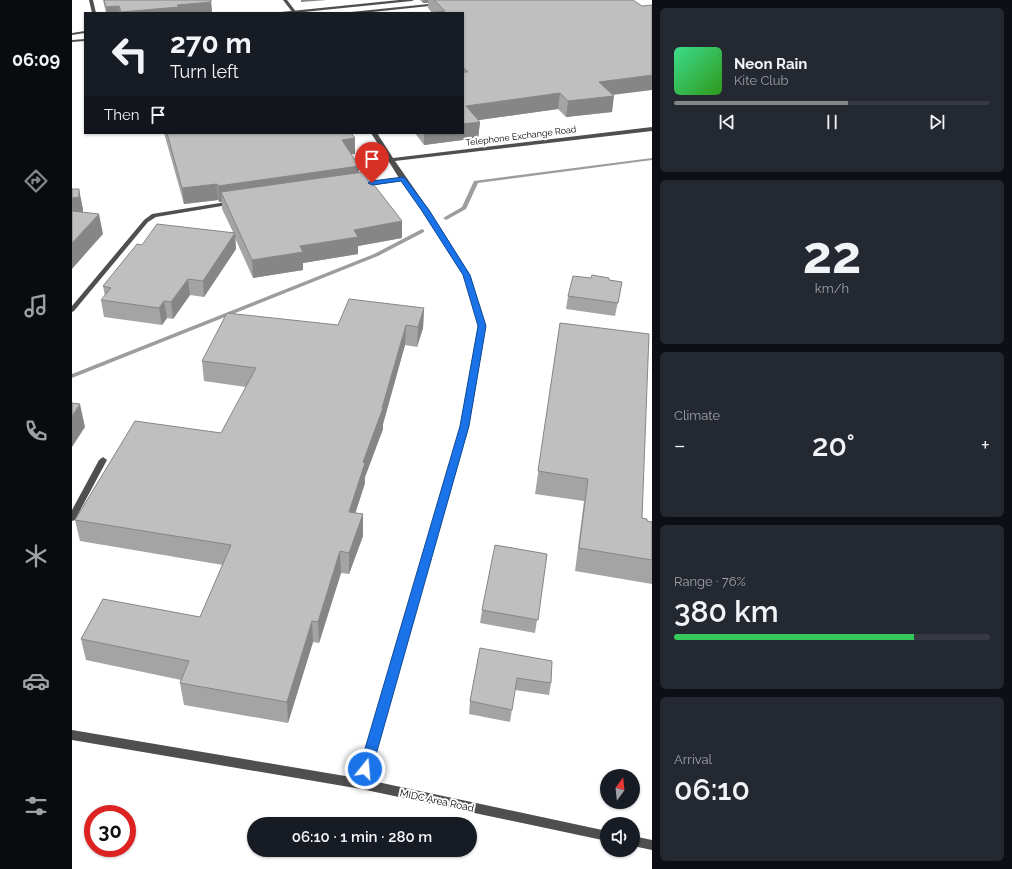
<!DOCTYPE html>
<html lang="en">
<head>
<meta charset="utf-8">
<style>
	body { margin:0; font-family:Raleway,sans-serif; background:#242831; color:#f1f3f6; height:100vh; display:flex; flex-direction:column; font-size:15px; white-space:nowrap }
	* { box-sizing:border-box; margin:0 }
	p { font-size:13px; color:#9ea1a6 }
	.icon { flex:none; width:22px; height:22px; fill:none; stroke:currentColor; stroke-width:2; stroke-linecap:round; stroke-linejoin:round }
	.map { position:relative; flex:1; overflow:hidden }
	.sheet { display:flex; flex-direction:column; gap:8px; padding:8px; background:#0d0f14; width:360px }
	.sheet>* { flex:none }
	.top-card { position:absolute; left:12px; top:12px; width:380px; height:122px; border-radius:0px; box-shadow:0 1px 3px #0004; background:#171b24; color:#f1f3f6; overflow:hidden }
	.needle { width:26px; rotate:15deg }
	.controls { position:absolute; left:528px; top:769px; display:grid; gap:8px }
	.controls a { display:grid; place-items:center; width:40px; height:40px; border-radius:50%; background:#171b24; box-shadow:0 1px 3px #0004; font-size:20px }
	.speed { position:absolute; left:12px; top:805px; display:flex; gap:8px; font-size:20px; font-weight:700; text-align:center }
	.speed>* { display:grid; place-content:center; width:52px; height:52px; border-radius:50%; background:#171b24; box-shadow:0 1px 3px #0004; line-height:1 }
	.speed .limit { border:6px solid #d22; background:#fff; color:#111 }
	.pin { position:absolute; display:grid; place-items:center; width:34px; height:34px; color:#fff; margin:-41px -17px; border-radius:50% 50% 50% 0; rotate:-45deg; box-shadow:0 0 4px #0007 }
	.pin .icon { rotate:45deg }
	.me { position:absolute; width:44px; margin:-22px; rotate:17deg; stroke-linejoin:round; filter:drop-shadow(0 0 3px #0008) }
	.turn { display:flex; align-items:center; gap:14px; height:84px; padding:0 20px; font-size:18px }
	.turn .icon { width:52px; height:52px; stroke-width:2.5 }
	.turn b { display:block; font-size:28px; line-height:34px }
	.then { display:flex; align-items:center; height:38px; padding:0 20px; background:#0003; gap:8px; font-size:15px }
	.big { font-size:30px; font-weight:600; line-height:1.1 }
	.sheet .widget { flex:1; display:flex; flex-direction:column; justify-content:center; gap:6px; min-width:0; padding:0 14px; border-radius:6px; background:#242831 }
	.sheet .dial { align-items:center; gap:0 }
	.dial b { font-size:52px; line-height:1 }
	.song { display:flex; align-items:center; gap:12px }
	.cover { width:48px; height:48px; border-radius:6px; background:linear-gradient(135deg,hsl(150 70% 55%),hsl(110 70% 35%)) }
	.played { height:4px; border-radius:2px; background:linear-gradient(90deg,#858687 55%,#363941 55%) }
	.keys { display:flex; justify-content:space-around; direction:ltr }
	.heat { display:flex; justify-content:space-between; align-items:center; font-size:22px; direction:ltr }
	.charge { height:6px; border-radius:3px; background:linear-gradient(90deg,#34c759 76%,#363941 0) }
	.trip { position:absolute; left:175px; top:817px; width:230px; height:40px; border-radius:20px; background:#171b24; box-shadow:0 1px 3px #0004; font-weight:600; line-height:40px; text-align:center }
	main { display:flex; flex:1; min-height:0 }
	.tab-bar { display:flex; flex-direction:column; width:72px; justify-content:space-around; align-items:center; background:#090b0e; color:#9ea1a6 }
	.tab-bar .icon { width:28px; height:28px }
	.tab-bar .current { color:#858687 }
	.tab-bar b { font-size:18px; color:#f1f3f6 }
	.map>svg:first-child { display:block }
</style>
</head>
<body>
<main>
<nav class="tab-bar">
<b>06:09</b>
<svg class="icon current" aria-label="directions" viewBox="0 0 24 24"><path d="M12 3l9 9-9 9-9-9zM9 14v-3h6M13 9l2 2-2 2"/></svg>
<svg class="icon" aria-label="music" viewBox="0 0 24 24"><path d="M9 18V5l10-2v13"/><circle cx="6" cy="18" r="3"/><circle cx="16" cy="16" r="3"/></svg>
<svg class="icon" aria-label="phone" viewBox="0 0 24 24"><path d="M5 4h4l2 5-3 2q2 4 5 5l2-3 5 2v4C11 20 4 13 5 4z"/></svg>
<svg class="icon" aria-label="climate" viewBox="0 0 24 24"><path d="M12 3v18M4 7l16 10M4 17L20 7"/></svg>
<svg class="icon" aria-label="car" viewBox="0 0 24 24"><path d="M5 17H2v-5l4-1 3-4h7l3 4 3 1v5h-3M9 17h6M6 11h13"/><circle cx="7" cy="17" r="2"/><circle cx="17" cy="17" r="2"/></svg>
<svg class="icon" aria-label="filters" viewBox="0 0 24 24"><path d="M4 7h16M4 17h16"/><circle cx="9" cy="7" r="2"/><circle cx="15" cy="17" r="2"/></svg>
</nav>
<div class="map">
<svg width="580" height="869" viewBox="0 0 580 869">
	<rect width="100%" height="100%" fill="#fff"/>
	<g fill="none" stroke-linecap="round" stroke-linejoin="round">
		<g fill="#9d9d9d" fill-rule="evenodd">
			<path d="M 580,158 L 580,160 L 406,183 L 394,209 L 376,219 L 374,220 L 371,218 L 390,207 L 402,181 Z"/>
			<path d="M 350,229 L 352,230 L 352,232 L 306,256 L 0,378 L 0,374 L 302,254 Z"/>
		</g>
		<g fill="#4f4f4f" fill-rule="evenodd">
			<path d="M 17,0 L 21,0 L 24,13 L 20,13 Z"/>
			<path d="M 211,0 L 215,0 L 225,13 L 221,13 Z"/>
			<path d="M 580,127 L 580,131 L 323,161 L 357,210 L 398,275 L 414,326 L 397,426 L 296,780 L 535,831 L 535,841 L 289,789 L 0,740 L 0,730 L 285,778 L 389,426 L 406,326 L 392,275 L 351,211 L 330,181 L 290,187 L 287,185 L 290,183 L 327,178 L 299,133 L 305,133 L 321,158 Z"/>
			<path d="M 160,201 L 162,202 L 162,204 L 84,217 L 76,222 L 2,311 L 0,312 L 0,306 L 72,220 L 80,214 Z"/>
			<path d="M 31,457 L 35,460 L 4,518 L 3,520 L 0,521 L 0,510 L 27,460 Z"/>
			<path d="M 561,836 L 580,840 L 580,850 L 561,846 Z"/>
		</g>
		<g fill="#4f4f4f" fill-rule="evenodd">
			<path d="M 327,0 L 342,0 L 340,1 L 222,13 L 207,13 L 209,12 Z"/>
			<path d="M 366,3 L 367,3 L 367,5 L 291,13 L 277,13 L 279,12 Z"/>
			<path d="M 13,31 L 13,33 L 0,35 L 0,33 Z"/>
			<path d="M 13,39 L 13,41 L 0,42 L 0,40 Z"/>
		</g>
	</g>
	<g fill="#a4a4a4">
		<path d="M 31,0 L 139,0 L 139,2 L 140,12 L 129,13 L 34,13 Z"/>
		<path d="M 348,0 L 561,0 L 541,95 L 540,112 L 494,117 L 486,109 L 406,120 L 408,122 L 406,138 L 352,145 L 343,133 L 391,133 L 391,13 L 360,13 L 356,8 L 356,3 L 351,3 Z"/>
		<path d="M 92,133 L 279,133 L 283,154 L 279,154 L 287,172 L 330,238 L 286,246 L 286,254 L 231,263 L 231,270 L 181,278 L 163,238 L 164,249 L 132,297 L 118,295 L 101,319 L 95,318 L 90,325 L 32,317 L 29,300 L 33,296 L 31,286 L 70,245 L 161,232 L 150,209 L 150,202 L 147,202 L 146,200 L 112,204 Z"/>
		<path d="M 537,280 L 550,282 L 543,316 L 494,309 L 496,296 Z"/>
		<path d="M 352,308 L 351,328 L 345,347 L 333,345 L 311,424 L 311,429 L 293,477 L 293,483 L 283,513 L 291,514 L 291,536 L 277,574 L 269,573 L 247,643 L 241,642 L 216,723 L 112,705 L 108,683 L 109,680 L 14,660 L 9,639 L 128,617 L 151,565 L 8,541 L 3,520 L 149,433 L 174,387 L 132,381 L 130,361 L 266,325 Z"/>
		<path d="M 488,323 L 570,518 L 575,521 L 580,522 L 580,584 L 503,571 L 512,501 L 463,494 Z"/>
		<path d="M 475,554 L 463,633 L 408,623 L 410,610 Z"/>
		<path d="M 408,648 L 479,683 L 477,695 L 443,690 L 438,722 L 397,714 L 398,701 Z"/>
	</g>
	<g fill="#868686">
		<path d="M 229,0 L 255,0 L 229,2 Z"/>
		<rect x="351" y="0" width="5" height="3"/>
		<path d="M 139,2 L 140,12 L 129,13 L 50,13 L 49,12 L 105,5 Z"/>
		<path d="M 47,6 L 48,13 L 35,13 L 34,7 Z"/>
		<path d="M 580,75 L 580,90 L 524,97 L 527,82 Z"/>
		<path d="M 488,93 L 486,109 L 393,122 L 394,106 Z"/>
		<path d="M 542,96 L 540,112 L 494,117 L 496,101 Z"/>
		<path d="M 408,122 L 406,138 L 352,145 L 352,133 L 391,133 L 391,124 Z"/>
		<path d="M 283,138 L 283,154 L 271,156 L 270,140 Z"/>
		<path d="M 287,166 L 287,182 L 149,192 L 150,202 L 147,202 L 146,186 Z"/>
		<path d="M 145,184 L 146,200 L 112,204 L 110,188 Z"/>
		<path d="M 7,189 L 11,209 L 11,217 L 0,218 L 0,198 Z"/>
		<path d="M 27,214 L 31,234 L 0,269 L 0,243 Z"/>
		<path d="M 330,221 L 330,238 L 286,246 L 286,254 L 231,263 L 231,270 L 181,278 L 180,260 L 228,246 L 282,230 Z"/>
		<path d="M 163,233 L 164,249 L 132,297 L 131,281 Z"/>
		<path d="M 116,279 L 118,295 L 101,319 L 99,302 Z"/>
		<path d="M 92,301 L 95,318 L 90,325 L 87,308 Z"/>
		<path d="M 352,308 L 351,328 L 345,347 L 346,327 Z"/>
		<path d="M 334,325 L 333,345 L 311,424 L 311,429 L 293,477 L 293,483 L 277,533 L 277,512 L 291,462 L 310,408 Z"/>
		<path d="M 8,404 L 13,427 L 0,447 L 0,416 Z"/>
		<path d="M 291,514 L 291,536 L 277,574 L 277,553 Z"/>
		<path d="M 268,551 L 269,573 L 247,643 L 246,622 Z"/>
		<path d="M 240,621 L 241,642 L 216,723 L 215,702 Z"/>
	</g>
	<g fill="#bfbfbf" stroke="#868686">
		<path d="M 32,0 L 139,0 L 139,2 L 105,5 L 107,7 L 49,12 L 47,6 L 34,7 Z"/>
		<path d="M 362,0 L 561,0 L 570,6 L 580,5 L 580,75 L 527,82 L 542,96 L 496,101 L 488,93 L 394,106 L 408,122 L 391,124 L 391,72 L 396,72 L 391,67 L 391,13 L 356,13 L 373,11 Z"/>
		<path d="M 95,133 L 279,133 L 283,138 L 270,140 L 287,166 L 146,186 L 145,184 L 110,188 Z"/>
		<path d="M 291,172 L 297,182 L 299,181 L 330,221 L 282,230 L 286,237 L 228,246 L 231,252 L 180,260 L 149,192 Z"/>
		<path d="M 0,189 L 7,189 L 7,197 L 0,198 Z"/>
		<path d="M 0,211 L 27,214 L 0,243 Z"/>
		<path d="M 85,224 L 163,233 L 131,281 L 116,279 L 99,302 L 92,301 L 87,308 L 29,300 L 39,288 L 31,286 L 65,244 L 70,245 Z"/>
		<path d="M 520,275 L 537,278 L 537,280 L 550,282 L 546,303 L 496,296 L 501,276 L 519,278 Z"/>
		<path d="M 277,299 L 352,308 L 346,327 L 334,325 L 310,408 L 311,408 L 291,462 L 293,463 L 277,512 L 291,514 L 277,553 L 268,551 L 246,622 L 240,621 L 215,702 L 108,683 L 117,661 L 9,639 L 31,599 L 128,617 L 159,545 L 3,520 L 63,421 L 149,433 L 184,368 L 130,361 L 155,313 L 266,325 Z"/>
		<path d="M 488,323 L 577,334 L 570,518 L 575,519 L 575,521 L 580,522 L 580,560 L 507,548 L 516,479 L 466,471 Z"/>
		<path d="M 0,403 L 8,404 L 0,416 Z"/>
		<path d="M 423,545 L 475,554 L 466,620 L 410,610 Z"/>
		<path d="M 408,648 L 480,661 L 479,683 L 445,678 L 440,710 L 398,701 Z"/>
	</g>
	<path fill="#1a73e8" stroke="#114b97" d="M 331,177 L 333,178 L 357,210 L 398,275 L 414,326 L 397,426 L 300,769 L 298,773 L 293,775 L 289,773 L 287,769 L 388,426 L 406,326 L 391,275 L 350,211 L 329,181 L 300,185 L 296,183 L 300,181 Z"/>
	<g text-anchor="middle" stroke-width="4" stroke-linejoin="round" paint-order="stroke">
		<g font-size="9" fill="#000" stroke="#fff">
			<text transform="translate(449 136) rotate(-7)" y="3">Telephone Exchange Road</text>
		</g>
		<g font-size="10" fill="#000" stroke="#fff">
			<text transform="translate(365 800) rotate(12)" y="4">MIDC Area Road</text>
		</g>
	</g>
</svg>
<div class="controls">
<a><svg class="needle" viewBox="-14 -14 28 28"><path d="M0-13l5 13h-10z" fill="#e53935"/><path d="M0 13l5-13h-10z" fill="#9ea1a6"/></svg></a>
<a><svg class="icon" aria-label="sound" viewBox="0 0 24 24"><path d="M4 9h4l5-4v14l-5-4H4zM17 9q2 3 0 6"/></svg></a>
</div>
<div class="speed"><div class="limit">30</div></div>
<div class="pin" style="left:300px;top:183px;background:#d93025"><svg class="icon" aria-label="arrive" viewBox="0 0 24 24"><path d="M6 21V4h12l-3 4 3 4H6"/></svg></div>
<svg class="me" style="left:293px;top:769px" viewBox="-20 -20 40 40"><circle r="17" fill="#1a73e8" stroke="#fff" stroke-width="3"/><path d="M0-11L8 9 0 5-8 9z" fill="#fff"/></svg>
<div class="trip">06:10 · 1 min · 280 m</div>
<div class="top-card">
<div class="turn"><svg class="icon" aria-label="left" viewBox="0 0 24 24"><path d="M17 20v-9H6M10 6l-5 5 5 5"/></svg><div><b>270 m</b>Turn left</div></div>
<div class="then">Then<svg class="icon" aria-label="arrive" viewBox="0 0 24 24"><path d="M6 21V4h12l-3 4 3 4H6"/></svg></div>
</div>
</div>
<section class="sheet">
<div class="widget">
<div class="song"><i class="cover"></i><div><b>Neon Rain</b><p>Kite Club</p></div></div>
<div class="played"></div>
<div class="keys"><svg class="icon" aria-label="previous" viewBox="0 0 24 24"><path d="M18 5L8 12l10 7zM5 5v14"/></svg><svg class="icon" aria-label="pause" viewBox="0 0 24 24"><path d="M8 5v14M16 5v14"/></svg><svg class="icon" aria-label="next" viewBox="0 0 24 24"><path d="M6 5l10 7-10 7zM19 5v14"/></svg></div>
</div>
<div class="widget dial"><b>22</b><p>km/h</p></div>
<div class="widget"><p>Climate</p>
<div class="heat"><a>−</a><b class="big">20°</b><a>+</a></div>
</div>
<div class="widget"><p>Range · 76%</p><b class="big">380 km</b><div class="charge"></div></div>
<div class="widget"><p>Arrival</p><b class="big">06:10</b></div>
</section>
</main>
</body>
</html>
